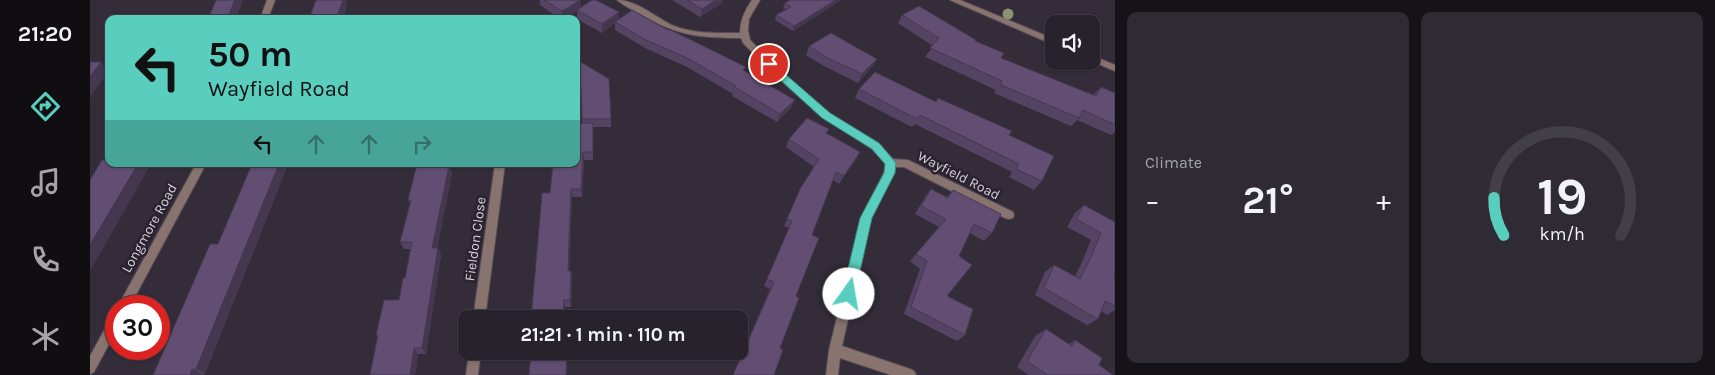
<!DOCTYPE html>
<html lang="en">
<head>
<meta charset="utf-8">
<style>
	body { margin:0; font-family:Karla,sans-serif; background:#2f2a33; color:#f1f3f6; height:100vh; display:flex; flex-direction:column; font-size:19px; white-space:nowrap }
	* { box-sizing:border-box; margin:0 }
	p { font-size:16px; color:#a4a4a9 }
	.icon { flex:none; width:28px; height:28px; fill:none; stroke:currentColor; stroke-width:2; stroke-linecap:round; stroke-linejoin:round }
	.map { position:relative; flex:1; overflow:hidden }
	.details { display:flex; flex-direction:column; gap:12px; padding:12px; background:#151318; width:600px }
	.details>* { flex:none }
	.top-card { position:absolute; left:15px; top:15px; width:475px; height:152px; border-radius:10px; box-shadow:0 1px 4px #0004,0 0 0 1px #433f47; background:#59cebe; color:#111; overflow:hidden }
	.fabs { position:absolute; left:955px; top:15px; display:grid; gap:10px }
	.fabs a { display:grid; place-items:center; width:55px; height:55px; border-radius:10px; background:#27222b; box-shadow:0 1px 4px #0004,0 0 0 1px #433f47; font-size:25px }
	.speed { position:absolute; left:15px; top:295px; display:flex; gap:10px; font-size:25px; font-weight:700; text-align:center }
	.speed>* { display:grid; place-content:center; width:65px; height:65px; border-radius:50%; background:#27222b; box-shadow:0 1px 4px #0004,0 0 0 1px #433f47; line-height:1 }
	.speed .limit { border:8px solid #d22; background:#fff; color:#111 }
	.pin { position:absolute; display:grid; place-items:center; width:42px; height:42px; color:#fff; margin:-21px; border:2px solid #fff; border-radius:50%; box-shadow:0 1px 5px #0007 }
	.me { position:absolute; width:55px; margin:-28px; rotate:13deg; stroke-linejoin:round; filter:drop-shadow(0 0 4px #0008) }
	.turn { display:flex; align-items:center; gap:18px; height:105px; padding:0 20px; font-size:22px }
	.turn .icon { width:65px; height:65px; stroke-width:2.5 }
	.turn b { display:block; font-size:35px; line-height:42px }
	.lanes { display:flex; align-items:center; height:48px; padding:0 20px; background:#0003; justify-content:center; gap:25px; direction:ltr }
	.lanes .off { opacity:.35 }
	.big { font-size:38px; font-weight:700; line-height:1.1 }
	.details .widget { flex:1; display:flex; flex-direction:column; justify-content:center; gap:8px; min-width:0; padding:0 18px; border-radius:10px; background:#2f2a33 }
	.details .dial { align-items:center; gap:0 }
	.dial svg { height:130px; overflow:visible; fill:none; stroke:#433f47; stroke-width:7; stroke-linecap:round; text-anchor:middle }
	.dial text { fill:#f1f3f6; stroke:none }
	.heat { display:flex; justify-content:space-between; align-items:center; font-size:28px; direction:ltr }
	.details .tiles { flex:1; display:grid; gap:12px; grid-template-columns:repeat(2,1fr) }
	.trip { position:absolute; left:368px; top:310px; width:290px; height:50px; border-radius:10px; background:#27222b; box-shadow:0 1px 4px #0004,0 0 0 1px #433f47; font-weight:700; line-height:50px; text-align:center }
	main { display:flex; flex:1; min-height:0 }
	.tabs { display:flex; flex-direction:column; width:90px; justify-content:space-around; align-items:center; background:#100e11; color:#a4a4a9 }
	.tabs .icon { width:35px; height:35px }
	.tabs .current { color:#59cebe }
	.tabs b { font-size:22px; color:#f1f3f6 }
	.map>svg:first-child { display:block }
</style>
</head>
<body>
<main>
<nav class="tabs">
<b>21:20</b>
<svg class="icon current" aria-label="directions" viewBox="0 0 24 24"><path d="M12 3l9 9-9 9-9-9zM9 14v-3h6M13 9l2 2-2 2"/></svg>
<svg class="icon" aria-label="music" viewBox="0 0 24 24"><path d="M9 18V5l10-2v13"/><circle cx="6" cy="18" r="3"/><circle cx="16" cy="16" r="3"/></svg>
<svg class="icon" aria-label="phone" viewBox="0 0 24 24"><path d="M5 4h4l2 5-3 2q2 4 5 5l2-3 5 2v4C11 20 4 13 5 4z"/></svg>
<svg class="icon" aria-label="climate" viewBox="0 0 24 24"><path d="M12 3v18M4 7l16 10M4 17L20 7"/></svg>
</nav>
<div class="map">
<svg width="1025" height="375" viewBox="0 0 1025 375">
	<rect width="100%" height="100%" fill="#342d39"/>
	<g fill="none" stroke-linecap="round" stroke-linejoin="round">
		<g stroke="#514b56" stroke-width="2">
			<g id="minor">
				<path d="M 527,0 C 547,0 566,18 584,26 C 605,34 628,33 650,33 C 650,20 655,10 662,0 L 670,0 L 659,19 L 658,30 L 660,40 L 694,74 L 739,113 L 788,143 L 803,159 L 818,160 L 923,212 L 924,215 L 923,218 L 919,219 L 915,218 L 814,167 L 805,167 L 804,173 L 781,218 L 752,346 L 820,369 L 824,371 L 826,375 L 801,375 L 750,358 L 748,375 L 736,375 L 739,350 L 771,218 L 794,173 L 796,164 L 782,149 L 733,117 L 688,78 L 653,43 L 651,38 C 610,38 587,36 550,14 C 543,10 534,6 527,0 Z"/>
				<path d="M 405,164 L 415,164 L 395,319 L 383,319 Z"/>
				<path d="M 379,351 L 391,351 L 388,375 L 376,375 Z"/>
			</g>
		</g>
		<g stroke="#514b56" stroke-width="2">
			<g id="tertiary">
				<path d="M 177,0 L 185,0 L 178,19 L 170,19 Z"/>
				<path d="M 860,0 L 870,0 L 964,39 L 964,45 Z"/>
				<path d="M 1001,55 L 1025,65 L 1025,71 L 1001,61 Z"/>
				<path d="M 106,164 L 116,164 L 40,306 L 28,306 Z"/>
				<path d="M 26,314 L 26,331 L 4,372 L 0,374 L 0,356 L 22,316 Z"/>
			</g>
		</g>
		<use href="#minor" fill="#89736e" fill-rule="evenodd"/>
		<use href="#tertiary" fill="#89736e" fill-rule="evenodd"/>
	</g>
	<circle fill="#899372" cx="918" cy="14" r="5.5"/>
	<g fill="#554363">
		<path d="M 450,0 L 490,0 L 491,7 L 529,12 L 529,19 L 578,30 L 655,71 L 701,108 L 687,122 L 642,96 L 643,94 L 597,67 L 555,48 L 525,30 L 525,23 L 512,33 L 487,19 L 487,11 L 474,19 L 470,19 L 450,5 Z"/>
		<path d="M 582,0 L 633,0 L 632,3 L 610,17 Z"/>
		<path d="M 700,0 L 751,0 L 703,31 L 685,20 L 686,15 L 696,9 L 693,8 L 695,3 Z"/>
		<path d="M 812,15 L 885,41 L 911,58 L 1003,95 L 1011,87 L 1025,93 L 1025,132 L 1021,135 L 987,120 L 981,126 L 904,93 L 906,90 L 835,57 L 843,46 L 808,23 Z"/>
		<path d="M 719,46 L 787,59 L 782,67 L 768,83 L 732,65 L 716,55 Z"/>
		<path d="M 486,59 L 521,119 L 521,127 L 503,127 L 503,160 L 494,160 L 492,197 L 482,197 L 479,271 L 481,271 L 482,278 L 481,307 L 475,307 L 474,319 L 441,319 L 460,193 L 486,164 L 492,123 L 491,96 L 486,93 Z"/>
		<path d="M 769,89 L 846,102 L 919,135 L 952,181 L 944,190 L 919,177 L 922,172 L 825,124 L 822,127 L 765,98 Z"/>
		<path d="M 739,129 L 737,133 L 770,152 L 749,184 L 743,180 L 722,235 L 706,296 L 690,348 L 684,375 L 643,375 L 680,289 L 674,286 L 699,228 L 694,226 L 710,189 L 724,167 L 696,147 L 699,139 Z"/>
		<path d="M 162,164 L 198,164 L 115,374 L 112,375 L 63,375 L 128,244 Z"/>
		<path d="M 327,164 L 361,164 L 360,169 L 362,174 L 347,248 L 348,248 L 351,255 L 336,354 L 328,354 L 325,375 L 280,375 L 287,337 L 286,335 L 309,300 L 315,278 L 320,249 L 314,249 L 310,242 L 320,203 L 318,200 Z"/>
		<path d="M 841,189 L 857,197 L 863,190 L 902,233 L 894,241 L 880,233 L 869,256 L 857,296 L 875,335 L 867,341 L 814,314 L 830,269 L 820,261 L 849,227 L 825,214 L 835,197 Z"/>
		<path d="M 994,205 L 1025,222 L 1024,276 L 1025,286 L 1025,310 L 1017,315 L 1011,311 L 1008,319 L 997,325 L 945,295 L 955,272 L 964,265 L 985,276 L 992,262 L 1001,240 L 977,227 L 985,213 Z"/>
		<path d="M 956,329 L 979,344 L 985,340 L 1009,365 L 1023,375 L 939,375 L 927,367 L 946,335 Z"/>
	</g>
	<g fill="#453750">
		<path d="M 145,0 L 153,0 L 146,19 L 137,19 Z"/>
		<path d="M 253,0 L 258,0 L 256,4 L 257,6 L 253,19 L 246,19 Z"/>
		<path d="M 491,0 L 491,9 L 487,10 L 487,11 L 474,19 L 472,19 L 472,11 Z"/>
		<path d="M 626,0 L 633,0 L 632,3 L 610,17 L 612,9 Z"/>
		<path d="M 746,0 L 751,0 L 703,31 L 704,26 Z"/>
		<path d="M 529,12 L 529,21 L 525,22 L 525,23 L 512,33 L 512,24 Z"/>
		<path d="M 787,59 L 782,67 L 768,83 L 772,74 Z"/>
		<path d="M 11,62 L 19,71 L 0,97 L 0,77 Z"/>
		<path d="M 705,100 L 701,108 L 687,122 L 690,114 Z"/>
		<path d="M 493,152 L 494,160 L 492,197 L 491,189 Z"/>
		<path d="M 770,152 L 766,160 L 749,184 L 754,176 Z"/>
		<path d="M 48,164 L 61,164 L 0,271 L 0,245 Z"/>
		<path d="M 189,164 L 198,164 L 115,374 L 106,369 Z"/>
		<path d="M 356,164 L 361,164 L 360,169 L 362,174 L 346,255 L 342,248 Z"/>
		<path d="M 481,189 L 482,197 L 479,278 L 478,271 Z"/>
		<path d="M 348,248 L 351,255 L 336,354 L 332,348 Z"/>
		<path d="M 481,271 L 482,278 L 481,307 L 480,300 Z"/>
		<path d="M 474,300 L 475,307 L 474,319 L 473,319 Z"/>
		<path d="M 324,348 L 328,354 L 325,375 L 320,375 Z"/>
		<path d="M 477,351 L 478,351 L 477,375 L 476,375 Z"/>
		<path d="M 102,369 L 112,374 L 112,375 L 100,375 Z"/>
	</g>
	<g fill="#634e73" stroke="#453750">
		<path d="M 126,0 L 145,0 L 137,19 L 118,19 Z"/>
		<path d="M 226,0 L 253,0 L 246,19 L 219,19 Z"/>
		<path d="M 454,0 L 491,0 L 472,11 Z"/>
		<path d="M 502,0 L 506,0 L 529,12 L 512,24 L 487,10 Z"/>
		<path d="M 597,0 L 626,0 L 612,9 Z"/>
		<path d="M 700,0 L 746,0 L 704,26 L 686,15 L 701,7 L 695,3 Z"/>
		<path d="M 829,6 L 886,40 L 885,41 L 914,53 L 911,58 L 1006,96 L 1011,87 L 1025,93 L 1025,125 L 993,110 L 989,118 L 911,85 L 912,81 L 840,48 L 849,38 L 812,15 Z"/>
		<path d="M 542,10 L 578,30 L 579,29 L 656,67 L 653,70 L 705,100 L 690,114 L 645,87 L 646,86 L 599,59 L 556,40 L 525,22 Z"/>
		<path d="M 741,33 L 787,59 L 772,74 L 736,57 L 719,46 Z"/>
		<path d="M 486,59 L 519,79 L 521,119 L 492,119 L 491,88 L 486,85 Z"/>
		<path d="M 0,62 L 11,62 L 0,77 Z"/>
		<path d="M 785,72 L 846,102 L 848,98 L 922,131 L 919,135 L 964,156 L 952,181 L 926,169 L 929,164 L 830,115 L 827,119 L 769,89 Z"/>
		<path d="M 717,118 L 739,129 L 736,133 L 770,152 L 754,176 L 746,172 L 722,235 L 729,238 L 706,296 L 709,298 L 690,348 L 693,350 L 684,375 L 643,375 L 684,282 L 677,279 L 702,221 L 697,219 L 710,189 L 729,159 L 699,139 Z"/>
		<path d="M 486,123 L 503,123 L 503,152 L 493,152 L 491,189 L 481,189 L 478,271 L 481,271 L 480,300 L 474,300 L 473,319 L 441,319 L 452,193 L 460,193 L 463,164 L 486,164 Z"/>
		<path d="M 19,156 L 19,164 L 48,164 L 0,245 L 0,180 L 12,160 L 16,160 Z"/>
		<path d="M 162,164 L 189,164 L 106,369 L 102,369 L 100,375 L 63,375 L 120,244 L 128,244 Z"/>
		<path d="M 327,164 L 356,164 L 356,166 L 359,166 L 342,248 L 348,248 L 332,348 L 324,348 L 320,375 L 280,375 L 288,335 L 286,335 L 294,300 L 309,300 L 313,278 L 315,278 L 322,242 L 310,242 L 321,200 L 318,200 Z"/>
		<path d="M 841,189 L 858,198 L 863,190 L 911,214 L 902,233 L 884,224 L 869,256 L 882,265 L 857,296 L 883,309 L 875,335 L 821,307 L 837,261 L 826,254 L 856,219 L 831,206 Z"/>
		<path d="M 994,205 L 1025,222 L 1025,273 L 1024,276 L 1025,276 L 1025,306 L 1015,301 L 1008,319 L 954,288 L 964,265 L 990,279 L 1002,255 L 1011,233 L 986,219 Z"/>
		<path d="M 956,329 L 982,346 L 985,340 L 1012,358 L 1009,365 L 1023,375 L 958,375 L 937,361 Z"/>
		<path d="M 441,351 L 477,351 L 476,375 L 439,375 Z"/>
	</g>
	<path fill="#59cebe" stroke="#3a867c" d="M 679,60 L 740,113 L 789,143 L 806,163 L 805,173 L 782,218 L 765,294 L 763,298 L 759,299 L 754,298 L 752,294 L 770,218 L 794,173 L 795,164 L 782,149 L 732,118 L 675,66 L 675,61 Z"/>
	<g text-anchor="middle" stroke-width="5" stroke-linejoin="round" paint-order="stroke">
		<g font-size="14" fill="#d6d1da" stroke="#2a232f">
			<text transform="translate(869 175) rotate(27)" y="5">Wayfield Road</text>
			<text transform="translate(59 228) rotate(-61)" y="5">Longmore Road</text>
			<text transform="translate(385 239) rotate(-82)" y="5">Fieldon Close</text>
		</g>
	</g>
</svg>
<div class="fabs">
<a><svg class="icon" aria-label="sound" viewBox="0 0 24 24"><path d="M4 9h4l5-4v14l-5-4H4zM17 9q2 3 0 6"/></svg></a>
</div>
<div class="speed"><div class="limit">30</div></div>
<div class="pin" style="left:679px;top:64px;background:#d93025"><svg class="icon" aria-label="arrive" viewBox="0 0 24 24"><path d="M6 21V4h12l-3 4 3 4H6"/></svg></div>
<svg class="me" style="left:759px;top:294px" viewBox="-20 -20 40 40"><circle r="19" fill="#fff"/><path d="M0-13L10 11 0 6-10 11z" fill="#59cebe"/></svg>
<div class="trip">21:21 · 1 min · 110 m</div>
<div class="top-card">
<div class="turn"><svg class="icon" aria-label="left" viewBox="0 0 24 24"><path d="M17 20v-9H6M10 6l-5 5 5 5"/></svg><div><b>50 m</b>Wayfield Road</div></div>
<div class="lanes"><svg class="icon" aria-label="left" viewBox="0 0 24 24"><path d="M17 20v-9H6M10 6l-5 5 5 5"/></svg><svg class="icon off" aria-label="ahead" viewBox="0 0 24 24"><path d="M12 20V5M6 11l6-6 6 6"/></svg><svg class="icon off" aria-label="ahead" viewBox="0 0 24 24"><path d="M12 20V5M6 11l6-6 6 6"/></svg><svg class="icon off" aria-label="right" viewBox="0 0 24 24"><path d="M7 20v-9h11M14 6l5 5-5 5"/></svg></div>
</div>
</div>
<section class="details">
<div class="tiles">
<div class="widget"><p>Climate</p>
<div class="heat"><a>−</a><b class="big">21°</b><a>+</a></div>
</div>
<div class="widget dial"><svg viewBox="0 0 100 80">
<path d="M14 69A42 42 0 1 1 86 69"/>
<path d="M14 69A42 42 0 0 1 8 46" stroke="#59cebe"/>
<text x="50" y="56" font-size="32" font-weight="700">19</text>
<text x="50" y="72" font-size="11">km/h</text>
</svg></div>
</div>
</section>
</main>
</body>
</html>
